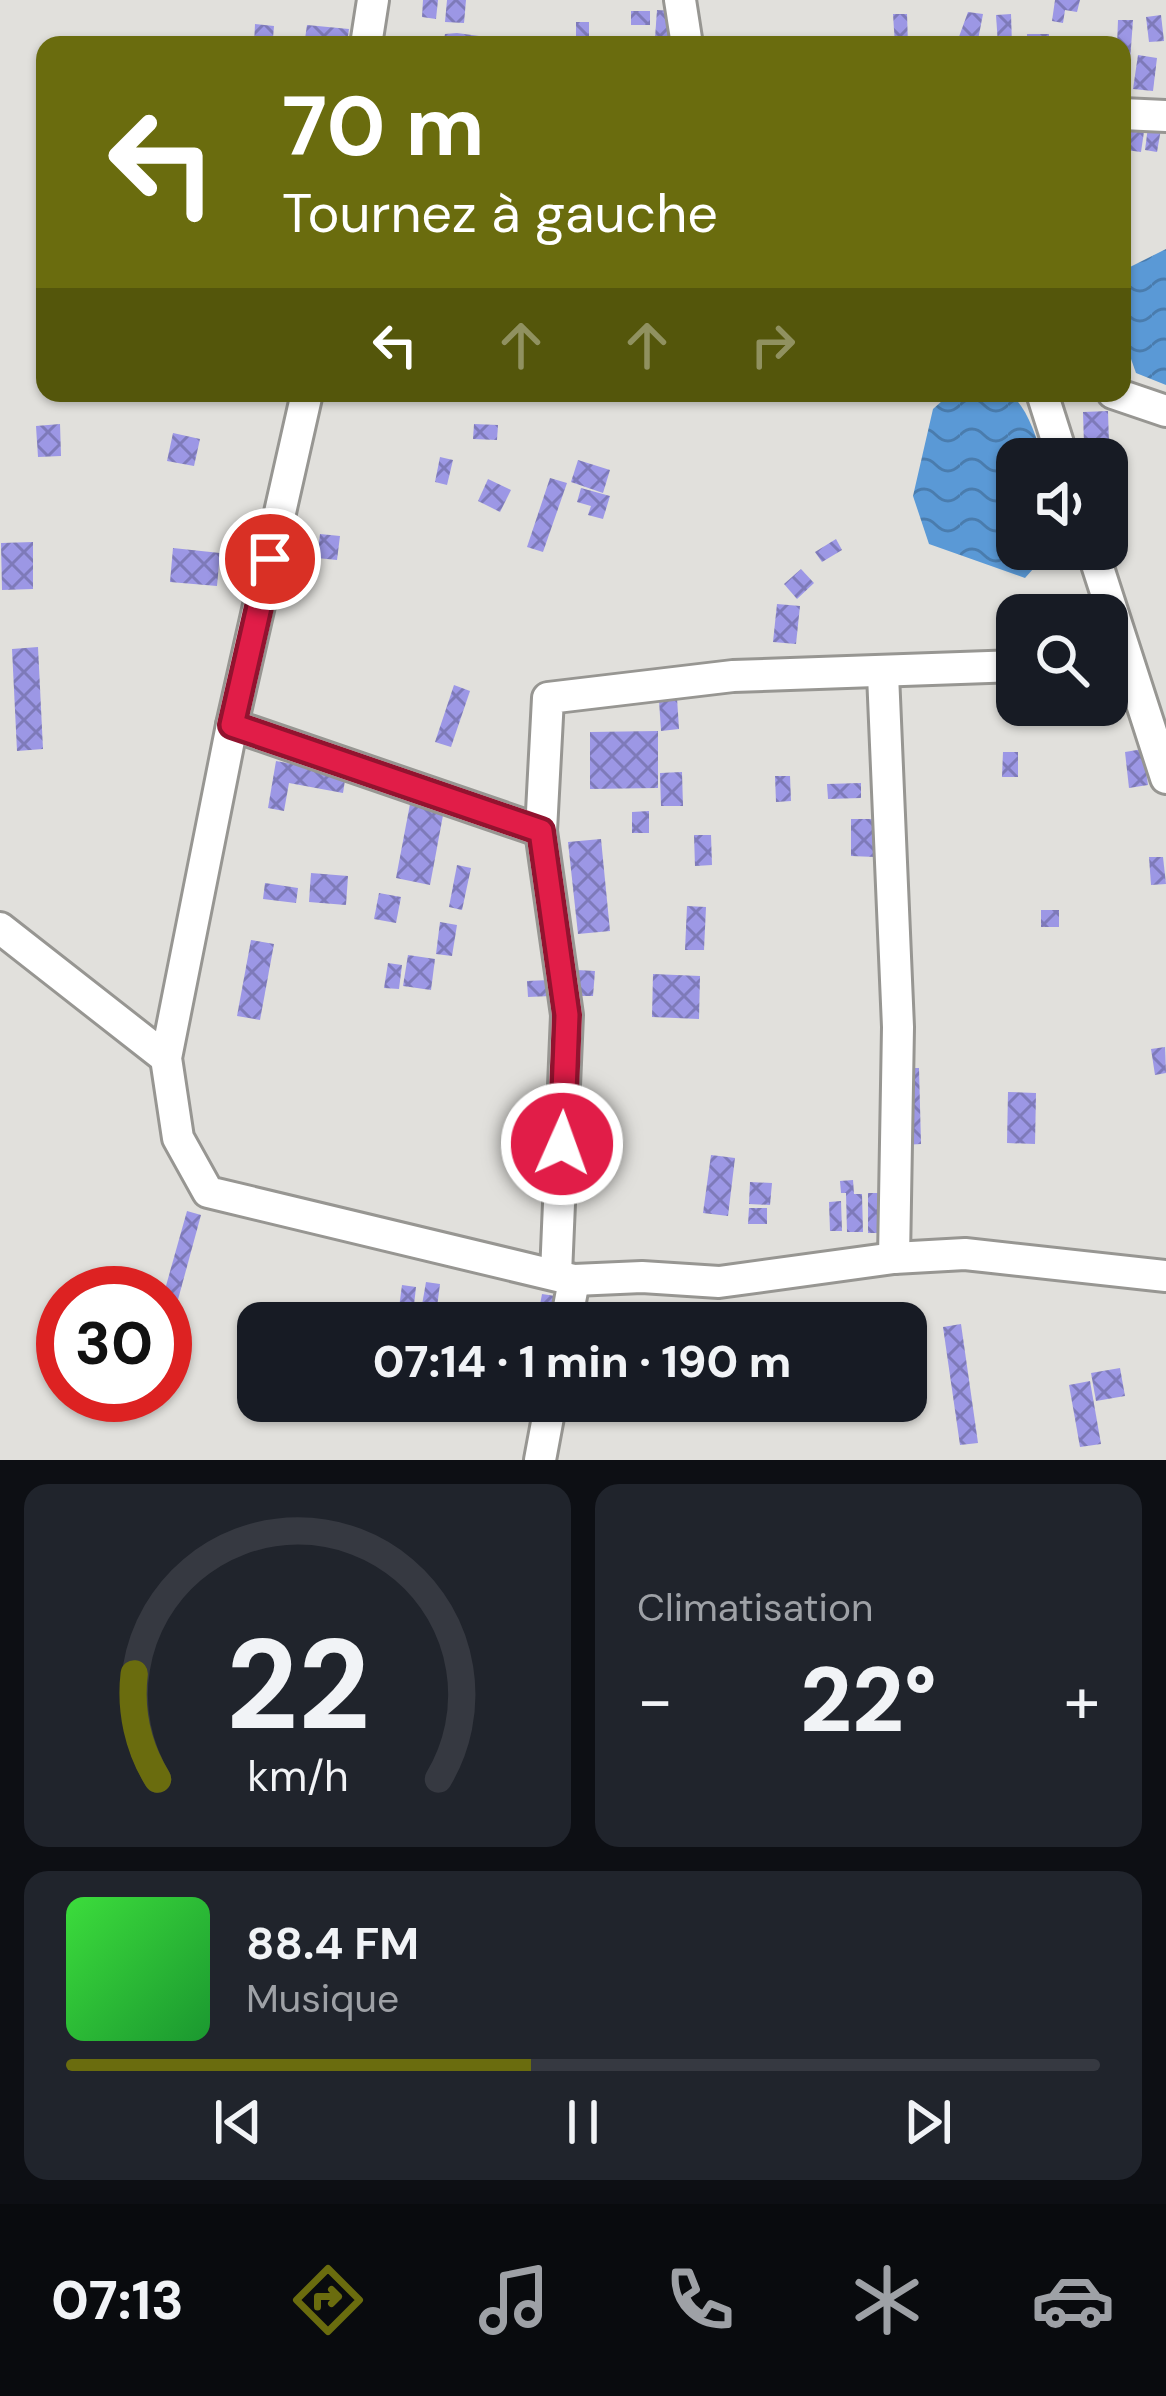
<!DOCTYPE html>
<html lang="fr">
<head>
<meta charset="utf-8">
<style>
	body { margin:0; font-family:"DM Sans",sans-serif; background:#20242c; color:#f1f3f6; height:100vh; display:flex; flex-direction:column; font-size:45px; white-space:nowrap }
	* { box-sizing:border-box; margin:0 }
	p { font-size:39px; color:#9ea1a6 }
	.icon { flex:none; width:66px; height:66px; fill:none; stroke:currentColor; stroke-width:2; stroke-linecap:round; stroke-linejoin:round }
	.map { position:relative; height:1460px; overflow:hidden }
	.sheet { display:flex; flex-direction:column; gap:24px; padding:24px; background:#0d0f14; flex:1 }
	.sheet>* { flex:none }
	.guide { position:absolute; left:36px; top:36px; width:1095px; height:366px; border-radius:24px; box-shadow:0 3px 9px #0004; background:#6a6c0e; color:#fff; overflow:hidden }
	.tools { position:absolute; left:996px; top:438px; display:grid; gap:24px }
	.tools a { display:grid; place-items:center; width:132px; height:132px; border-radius:24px; background:#171b24; box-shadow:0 3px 9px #0004; font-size:60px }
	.speed { position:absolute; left:36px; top:1266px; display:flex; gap:24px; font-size:60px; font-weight:700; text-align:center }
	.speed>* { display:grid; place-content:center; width:156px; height:156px; border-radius:50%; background:#171b24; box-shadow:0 3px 9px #0004; line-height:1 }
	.speed .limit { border:18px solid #d22; background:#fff; color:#111 }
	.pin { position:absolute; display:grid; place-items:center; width:102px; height:102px; color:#fff; margin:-51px; border:6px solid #fff; border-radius:50%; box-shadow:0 3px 12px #0007 }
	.me { position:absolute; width:132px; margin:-66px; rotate:2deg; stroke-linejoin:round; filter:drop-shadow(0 0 9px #0008) }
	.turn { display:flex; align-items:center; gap:42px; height:252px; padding:0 48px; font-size:54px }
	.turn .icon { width:156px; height:156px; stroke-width:2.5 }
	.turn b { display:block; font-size:84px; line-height:102px }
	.lanes { display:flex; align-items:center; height:114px; padding:0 48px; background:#0003; justify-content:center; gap:60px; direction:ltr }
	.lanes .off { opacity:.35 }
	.big { font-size:90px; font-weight:800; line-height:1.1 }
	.sheet .tile { flex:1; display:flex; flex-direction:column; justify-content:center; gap:18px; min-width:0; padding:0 42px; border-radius:24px; background:#20242c }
	.sheet .dial { align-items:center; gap:0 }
	.dial svg { height:312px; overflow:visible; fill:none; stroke:#363941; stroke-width:7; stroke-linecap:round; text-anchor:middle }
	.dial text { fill:#f1f3f6; stroke:none }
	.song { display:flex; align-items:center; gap:36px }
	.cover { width:144px; height:144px; border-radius:18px; background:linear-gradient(135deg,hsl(120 70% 55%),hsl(130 70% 35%)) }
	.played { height:12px; border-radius:6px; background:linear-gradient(90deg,#6a6c0e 45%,#363941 45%) }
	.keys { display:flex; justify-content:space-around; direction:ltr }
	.heat { display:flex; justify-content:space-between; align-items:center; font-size:66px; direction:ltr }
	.sheet .tiles { flex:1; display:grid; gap:24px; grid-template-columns:1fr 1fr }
	.tile:last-child { grid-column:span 2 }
	.trip { position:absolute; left:237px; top:1302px; width:690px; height:120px; border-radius:24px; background:#171b24; box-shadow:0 3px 9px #0004; font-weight:800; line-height:120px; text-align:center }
	.menu { display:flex; height:192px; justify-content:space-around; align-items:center; background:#090b0e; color:#9ea1a6 }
	.menu .icon { width:84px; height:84px }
	.menu .current { color:#6a6c0e }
	.menu b { font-size:54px; color:#f1f3f6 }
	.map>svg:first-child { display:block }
</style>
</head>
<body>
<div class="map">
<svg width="1166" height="1460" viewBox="0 0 1166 1460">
	<defs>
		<pattern id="water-waves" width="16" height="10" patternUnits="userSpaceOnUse" patternTransform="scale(3)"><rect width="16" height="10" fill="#5a99d6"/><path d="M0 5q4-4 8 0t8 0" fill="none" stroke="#4a7cad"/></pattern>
		<pattern id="building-cross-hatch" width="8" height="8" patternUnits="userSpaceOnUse" patternTransform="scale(3)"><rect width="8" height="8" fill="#9c97e5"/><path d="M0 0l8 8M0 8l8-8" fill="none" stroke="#7e7ab9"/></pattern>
	</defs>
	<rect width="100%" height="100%" fill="#e1e0dc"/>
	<g fill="url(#water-waves)">
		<path d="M 1166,249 L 1166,385 L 1136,373 L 1126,345 L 1126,269 Z"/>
		<path d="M 951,393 L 1010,393 C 1028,409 1036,436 1043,459 L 1017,459 L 1017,549 L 1051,549 L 1025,578 L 929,544 L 913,496 L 933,409 Z"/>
	</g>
	<g fill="url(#building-cross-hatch)">
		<path d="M 423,0 L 438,0 L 436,19 L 422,17 Z"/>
		<path d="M 447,0 L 466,0 L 464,23 L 445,22 Z"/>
		<path d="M 1055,0 L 1080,0 L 1077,12 L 1065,10 L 1063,23 L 1052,21 Z"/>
		<path d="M 657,10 L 672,11 L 670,39 L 655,38 Z"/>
		<rect x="631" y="11" width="19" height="14"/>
		<path d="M 968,12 L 983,14 L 977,45 L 956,45 Z"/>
		<path d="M 893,14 L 907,14 L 908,45 L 895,45 Z"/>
		<path d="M 1011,14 L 1012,45 L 998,45 L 996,15 Z"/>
		<path d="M 1161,15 L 1164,41 L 1149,42 L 1146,17 Z"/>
		<path d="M 1118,20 L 1133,20 L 1130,61 L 1122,60 L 1122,45 L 1117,45 Z"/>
		<rect x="576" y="22" width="13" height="23"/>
		<path d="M 255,24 L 274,26 L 273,38 L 283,39 L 283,45 L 254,45 Z"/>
		<path d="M 307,25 L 349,29 L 347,43 L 305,39 Z"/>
		<path d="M 457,33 L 479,36 L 478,45 L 443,45 L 445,34 Z"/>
		<rect x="1027" y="34" width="22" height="11"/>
		<path d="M 1138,55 L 1157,58 L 1153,91 L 1133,89 Z"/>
		<path d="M 1130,123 L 1145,125 L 1141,152 L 1126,150 Z"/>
		<path d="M 1148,127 L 1161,129 L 1157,152 L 1145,150 Z"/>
		<path d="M 1108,411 L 1109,444 L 1084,445 L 1083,412 Z"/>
		<path d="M 60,424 L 61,456 L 38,457 L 36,426 Z"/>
		<path d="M 474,424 L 498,425 L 497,440 L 473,439 Z"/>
		<path d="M 173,433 L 200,439 L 194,466 L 167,461 Z"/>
		<path d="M 440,457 L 453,460 L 447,485 L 435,482 Z"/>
		<path d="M 578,460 L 610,470 L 603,493 L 571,482 Z"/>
		<path d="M 550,478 L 567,483 L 543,552 L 527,547 Z"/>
		<path d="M 488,479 L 511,490 L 500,512 L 478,501 Z"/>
		<path d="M 581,488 L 610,496 L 603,519 L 588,515 L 591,506 L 577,502 Z"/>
		<path d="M 320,534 L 340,536 L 337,560 L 317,558 Z"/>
		<path d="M 836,539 L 842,550 L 822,562 L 815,552 Z"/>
		<path d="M 33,542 L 33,589 L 2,590 L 1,543 Z"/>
		<path d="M 173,548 L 220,553 L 217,586 L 170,582 Z"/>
		<path d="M 801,569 L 814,583 L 797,599 L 784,584 Z"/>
		<path d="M 777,604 L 800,606 L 796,644 L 773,642 Z"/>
		<path d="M 38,647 L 43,749 L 17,751 L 12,649 Z"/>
		<path d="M 1116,662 L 1124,701 L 1107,705 L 1107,664 Z"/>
		<path d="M 454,685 L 470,691 L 451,747 L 435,742 Z"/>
		<path d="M 677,698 L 679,729 L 661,731 L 659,700 Z"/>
		<path d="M 658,731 L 658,788 L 590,789 L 590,732 Z"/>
		<path d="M 1143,749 L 1148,785 L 1129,788 L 1125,752 Z"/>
		<path d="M 1003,752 L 1018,752 L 1018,777 L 1002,777 Z"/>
		<path d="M 276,761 L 346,774 L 343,793 L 289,783 L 284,811 L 268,808 Z"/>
		<path d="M 682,772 L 683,806 L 661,806 L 660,773 Z"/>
		<path d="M 775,776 L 790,776 L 791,801 L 776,802 Z"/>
		<path d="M 861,783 L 861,798 L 828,799 L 827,784 Z"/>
		<path d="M 410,804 L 444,810 L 430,885 L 396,878 Z"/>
		<path d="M 649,811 L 649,833 L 632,833 L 632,812 Z"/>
		<path d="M 851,819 L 875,819 L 875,857 L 851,856 Z"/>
		<path d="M 694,835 L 711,835 L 712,865 L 695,866 Z"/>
		<path d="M 601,839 L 610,931 L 578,934 L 568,842 Z"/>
		<path d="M 1149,857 L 1163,857 L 1166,884 L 1151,885 Z"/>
		<path d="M 457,865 L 471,868 L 462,910 L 449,907 Z"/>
		<path d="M 311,873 L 348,876 L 346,905 L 309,902 Z"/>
		<path d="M 265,883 L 298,888 L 296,903 L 263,899 Z"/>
		<path d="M 379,893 L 401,897 L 396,923 L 374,919 Z"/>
		<path d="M 687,906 L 706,907 L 704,950 L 685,950 Z"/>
		<rect x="1041" y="910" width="18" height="17"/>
		<path d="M 440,922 L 457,925 L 452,956 L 436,954 Z"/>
		<path d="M 251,940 L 274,944 L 260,1020 L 237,1016 Z"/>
		<path d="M 408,955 L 435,959 L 431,990 L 403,986 Z"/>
		<path d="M 388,963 L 402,965 L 399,989 L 384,988 Z"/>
		<path d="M 577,970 L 595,971 L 593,996 L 576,996 Z"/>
		<path d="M 653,974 L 700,976 L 699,1019 L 652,1017 Z"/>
		<path d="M 550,980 L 551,996 L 528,997 L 527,981 Z"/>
		<path d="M 1165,1047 L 1166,1073 L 1155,1075 L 1151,1049 Z"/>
		<path d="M 901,1068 L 919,1068 L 921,1144 L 903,1145 Z"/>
		<path d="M 1008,1092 L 1036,1093 L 1035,1144 L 1007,1143 Z"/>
		<path d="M 711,1155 L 735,1158 L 728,1216 L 703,1213 Z"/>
		<path d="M 853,1180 L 854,1194 L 862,1194 L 863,1232 L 847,1232 L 846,1193 L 841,1193 L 840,1181 Z"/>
		<path d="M 750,1182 L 772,1183 L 770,1205 L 749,1204 Z"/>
		<rect x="868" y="1193" width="12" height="40"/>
		<path d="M 841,1201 L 842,1231 L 830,1231 L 829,1202 Z"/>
		<path d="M 749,1208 L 767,1208 L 767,1224 L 748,1224 Z"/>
		<path d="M 187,1211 L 201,1215 L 170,1329 L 165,1327 L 164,1293 Z"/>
		<path d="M 137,1278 L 163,1286 L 161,1293 L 132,1293 Z"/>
		<path d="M 426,1282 L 440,1284 L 437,1307 L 422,1305 Z"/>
		<path d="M 402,1285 L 416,1287 L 412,1323 L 397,1323 Z"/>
		<path d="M 542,1294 L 555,1296 L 549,1323 L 537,1321 Z"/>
		<path d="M 961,1324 L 978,1443 L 960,1445 L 943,1327 Z"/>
		<path d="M 1120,1368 L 1125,1396 L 1096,1401 L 1091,1373 Z"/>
		<path d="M 1090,1381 L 1101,1444 L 1080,1447 L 1069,1385 Z"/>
	</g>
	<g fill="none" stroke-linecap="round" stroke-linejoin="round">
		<g stroke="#979692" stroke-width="36">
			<g id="street">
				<path d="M 680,0 L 687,45"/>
				<path d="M 366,45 L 373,0"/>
				<path d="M 1122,114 L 1166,116"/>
				<path d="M 307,393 L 232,725 L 166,1058 L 178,1138 L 208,1192 L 574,1280 L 566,1323"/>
				<path d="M 1042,393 L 1063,459"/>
				<path d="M 1113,393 L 1166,411"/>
				<path d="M 1092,549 L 1166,778"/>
				<path d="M 883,674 L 898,1027 L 894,1258"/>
				<path d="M 232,725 L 541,831"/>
				<path d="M 0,928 L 166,1058"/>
				<path d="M 556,1274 L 567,1015 L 541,831 L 548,698 L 733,676 L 1017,666"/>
				<path d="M 574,1280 L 642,1277 L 719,1282 L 894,1258 L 965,1254 L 1166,1276"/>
				<path d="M 540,1460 L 551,1401"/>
			</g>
		</g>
		<use href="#street" stroke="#fff" stroke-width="30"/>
	</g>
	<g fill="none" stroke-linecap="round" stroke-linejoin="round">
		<g stroke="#92132f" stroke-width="30">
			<path id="route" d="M 270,559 L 232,725 L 541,831 L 567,1015 L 562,1144"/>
		</g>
		<use href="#route" stroke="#e11d48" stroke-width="21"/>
	</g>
</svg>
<div class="tools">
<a><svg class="icon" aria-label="sound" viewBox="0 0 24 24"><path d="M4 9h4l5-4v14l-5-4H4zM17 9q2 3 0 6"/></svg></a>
<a><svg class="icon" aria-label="search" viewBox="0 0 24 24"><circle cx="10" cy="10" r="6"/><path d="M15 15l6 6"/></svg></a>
</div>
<div class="speed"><div class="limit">30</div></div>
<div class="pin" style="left:270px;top:559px;background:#d93025"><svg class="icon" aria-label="arrive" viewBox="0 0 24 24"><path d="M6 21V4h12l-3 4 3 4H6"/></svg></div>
<svg class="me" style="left:562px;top:1144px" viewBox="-20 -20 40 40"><circle r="17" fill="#e11d48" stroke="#fff" stroke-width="3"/><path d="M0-11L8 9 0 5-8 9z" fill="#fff"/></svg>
<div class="trip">07:14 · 1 min · 190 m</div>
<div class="guide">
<div class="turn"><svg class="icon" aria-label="left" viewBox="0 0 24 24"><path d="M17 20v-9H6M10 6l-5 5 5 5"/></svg><div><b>70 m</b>Tournez à gauche</div></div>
<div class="lanes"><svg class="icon" aria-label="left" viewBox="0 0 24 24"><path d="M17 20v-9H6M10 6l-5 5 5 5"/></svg><svg class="icon off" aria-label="ahead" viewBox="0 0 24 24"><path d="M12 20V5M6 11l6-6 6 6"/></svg><svg class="icon off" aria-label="ahead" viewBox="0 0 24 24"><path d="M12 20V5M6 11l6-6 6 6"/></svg><svg class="icon off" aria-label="right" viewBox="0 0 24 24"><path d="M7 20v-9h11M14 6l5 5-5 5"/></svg></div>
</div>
</div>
<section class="sheet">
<div class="tiles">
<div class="tile dial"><svg viewBox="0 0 100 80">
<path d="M14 69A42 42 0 1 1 86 69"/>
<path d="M14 69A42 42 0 0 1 8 42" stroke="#6a6c0e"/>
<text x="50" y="56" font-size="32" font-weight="700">22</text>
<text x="50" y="72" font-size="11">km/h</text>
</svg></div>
<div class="tile"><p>Climatisation</p>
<div class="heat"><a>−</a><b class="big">22°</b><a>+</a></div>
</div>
<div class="tile">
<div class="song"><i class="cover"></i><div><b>88.4 FM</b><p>Musique</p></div></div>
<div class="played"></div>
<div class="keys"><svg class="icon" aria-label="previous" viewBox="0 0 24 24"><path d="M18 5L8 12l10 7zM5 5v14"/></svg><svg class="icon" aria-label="pause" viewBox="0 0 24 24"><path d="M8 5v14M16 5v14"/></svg><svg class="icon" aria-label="next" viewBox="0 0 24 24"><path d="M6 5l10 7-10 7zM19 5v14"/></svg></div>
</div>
</div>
</section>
<nav class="menu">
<b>07:13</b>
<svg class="icon current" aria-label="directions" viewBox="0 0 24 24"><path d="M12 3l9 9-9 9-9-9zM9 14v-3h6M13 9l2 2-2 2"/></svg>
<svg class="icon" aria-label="music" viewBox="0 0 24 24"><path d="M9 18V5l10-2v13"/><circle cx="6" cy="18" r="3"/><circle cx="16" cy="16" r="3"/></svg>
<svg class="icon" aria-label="phone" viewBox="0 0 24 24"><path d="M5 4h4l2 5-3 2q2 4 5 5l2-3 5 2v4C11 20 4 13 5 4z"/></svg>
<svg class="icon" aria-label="climate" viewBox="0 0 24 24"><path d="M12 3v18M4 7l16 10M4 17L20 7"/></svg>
<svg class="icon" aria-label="car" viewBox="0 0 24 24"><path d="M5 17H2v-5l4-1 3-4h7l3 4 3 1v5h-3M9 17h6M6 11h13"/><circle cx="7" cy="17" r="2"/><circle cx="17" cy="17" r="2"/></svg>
</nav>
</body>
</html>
